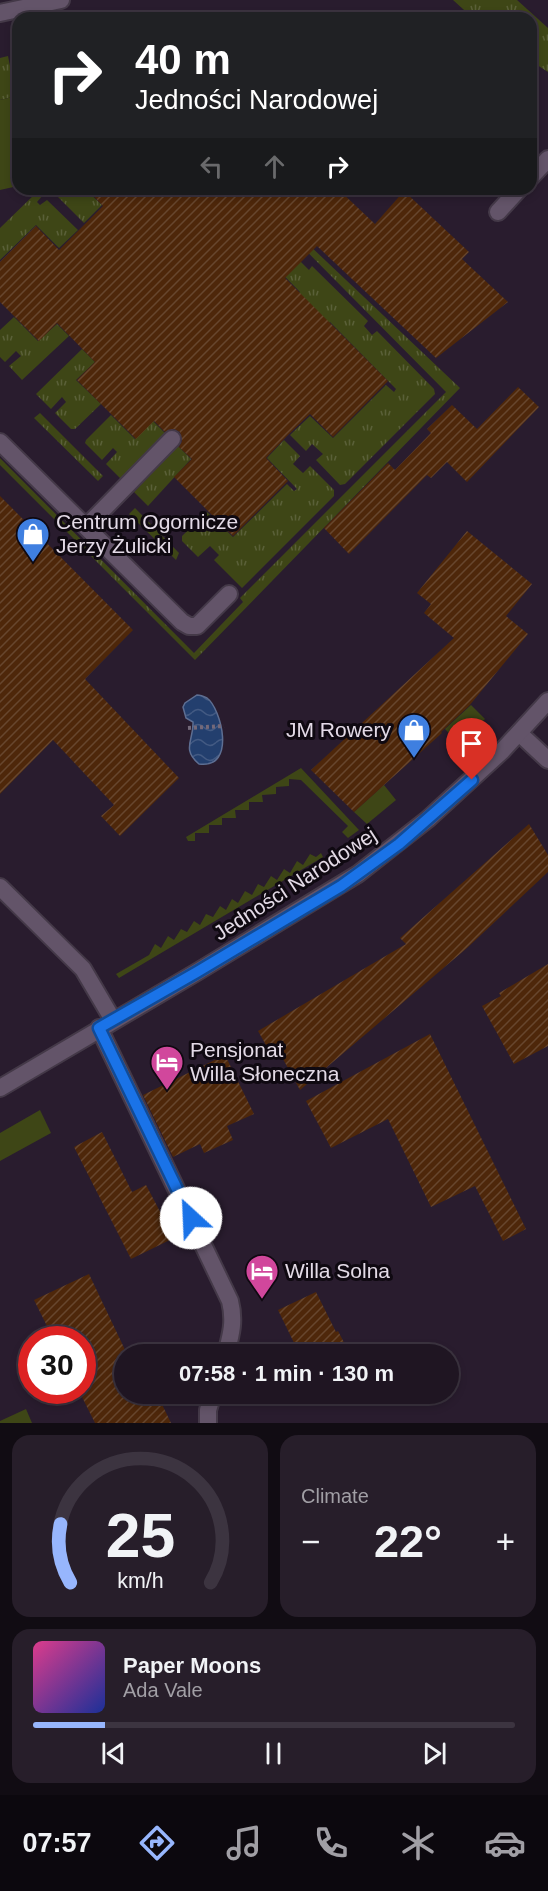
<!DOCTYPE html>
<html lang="en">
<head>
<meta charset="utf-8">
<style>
	body { margin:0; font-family:Arial,sans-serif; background:#271e2a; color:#f1f3f6; height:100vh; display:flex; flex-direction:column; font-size:22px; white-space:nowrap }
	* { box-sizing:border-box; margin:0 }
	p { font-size:20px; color:#a19fa5 }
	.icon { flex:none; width:33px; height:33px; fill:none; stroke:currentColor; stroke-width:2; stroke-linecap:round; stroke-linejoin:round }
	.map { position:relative; height:1423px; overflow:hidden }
	.sheet { display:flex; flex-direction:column; gap:12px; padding:12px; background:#110c13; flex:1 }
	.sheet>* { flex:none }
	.guide { position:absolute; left:12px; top:12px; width:525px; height:183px; border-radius:18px; box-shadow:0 3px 9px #0003,0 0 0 2px #3c3440; background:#202124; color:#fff; overflow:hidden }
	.speed { position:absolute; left:18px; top:1326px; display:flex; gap:12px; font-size:30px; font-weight:700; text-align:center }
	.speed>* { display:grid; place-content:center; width:78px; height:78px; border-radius:50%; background:#1f1522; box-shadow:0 3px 9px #0003,0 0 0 2px #3c3440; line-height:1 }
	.speed .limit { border:9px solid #d22; background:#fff; color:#111 }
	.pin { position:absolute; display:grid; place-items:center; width:51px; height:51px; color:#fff; margin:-62px -26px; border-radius:50% 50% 50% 0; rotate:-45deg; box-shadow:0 0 6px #0007 }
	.pin .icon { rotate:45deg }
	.me { position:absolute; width:66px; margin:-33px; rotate:335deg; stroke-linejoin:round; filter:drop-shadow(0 0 4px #0008) }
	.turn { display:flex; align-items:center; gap:21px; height:126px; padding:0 24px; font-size:27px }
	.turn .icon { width:78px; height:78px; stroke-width:2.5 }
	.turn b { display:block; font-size:42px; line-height:51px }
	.lanes { display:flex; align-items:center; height:57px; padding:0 24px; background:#0003; justify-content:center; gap:30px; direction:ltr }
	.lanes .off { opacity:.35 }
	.big { font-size:45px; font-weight:800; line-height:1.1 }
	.sheet .card { flex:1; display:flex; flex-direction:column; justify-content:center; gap:9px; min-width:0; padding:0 21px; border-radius:18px; background:#271e2a }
	.sheet .dial { align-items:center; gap:0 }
	.dial svg { height:156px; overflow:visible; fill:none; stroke:#3c3440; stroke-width:7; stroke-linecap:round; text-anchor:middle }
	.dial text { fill:#f1f3f6; stroke:none }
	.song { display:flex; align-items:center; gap:18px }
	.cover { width:72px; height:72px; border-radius:9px; background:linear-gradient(135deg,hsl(330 70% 55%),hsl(230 70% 35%)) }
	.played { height:6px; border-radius:3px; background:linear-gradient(90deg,#97b6fd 15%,#3c3440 15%) }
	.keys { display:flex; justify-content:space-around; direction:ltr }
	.heat { display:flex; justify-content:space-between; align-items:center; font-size:33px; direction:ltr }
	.sheet .tiles { flex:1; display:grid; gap:12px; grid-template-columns:1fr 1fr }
	.card:last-child { grid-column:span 2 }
	.trip { position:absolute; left:114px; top:1344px; width:345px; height:60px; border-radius:30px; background:#1f1522; box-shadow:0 3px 9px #0003,0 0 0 2px #3c3440; font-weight:800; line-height:60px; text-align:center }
	.tabs { display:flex; height:96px; justify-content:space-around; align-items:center; background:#0c080e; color:#a19fa5 }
	.tabs .icon { width:42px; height:42px }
	.tabs .selected { color:#97b6fd }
	.tabs b { font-size:27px; color:#f1f3f6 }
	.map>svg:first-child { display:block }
</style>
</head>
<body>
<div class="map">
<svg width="548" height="1423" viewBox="0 0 548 1423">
	<defs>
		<pattern id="grass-tufts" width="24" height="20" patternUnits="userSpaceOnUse" patternTransform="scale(1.5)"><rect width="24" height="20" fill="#3e4616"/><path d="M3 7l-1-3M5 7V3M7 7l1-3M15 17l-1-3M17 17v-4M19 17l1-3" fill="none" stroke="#5a6038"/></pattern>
		<pattern id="water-waves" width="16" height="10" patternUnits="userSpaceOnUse" patternTransform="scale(1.5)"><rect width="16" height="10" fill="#233f6e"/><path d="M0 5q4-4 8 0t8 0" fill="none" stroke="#435a83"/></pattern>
		<pattern id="building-hatch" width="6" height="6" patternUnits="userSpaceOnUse" patternTransform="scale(1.5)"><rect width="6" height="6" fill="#4e270a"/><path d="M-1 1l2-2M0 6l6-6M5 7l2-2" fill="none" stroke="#67462e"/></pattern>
	</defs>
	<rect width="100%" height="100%" fill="#291c2e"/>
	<g fill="url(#grass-tufts)">
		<path d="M 453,0 L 517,0 L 548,28 L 548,72 L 531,61 L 531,18 L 473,18 Z"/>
		<path d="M 8,56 L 16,96 L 0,100 L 0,58 Z"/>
		<path d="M 58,189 L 85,189 L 102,205 L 84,223 L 54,193 Z"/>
		<path d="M 245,189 L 250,189 L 460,388 L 195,660 L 0,465 L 0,458 L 194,653 L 243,602 L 240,598 L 446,392 Z"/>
		<path d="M 36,193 L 43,195 L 37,202 L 40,205 L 47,200 L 78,230 L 59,248 L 36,225 L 0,260 L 0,228 Z"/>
		<path d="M 233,224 L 300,261 L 309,270 L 312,266 L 368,321 L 364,326 L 372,335 L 377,331 L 434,389 L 435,394 L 345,484 L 340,485 L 316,460 L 323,454 L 312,444 L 306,451 L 290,435 L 310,416 L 333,438 L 386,385 L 394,392 L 396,389 L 330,322 L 303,349 L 297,294 L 300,292 Z"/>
		<path d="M 14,317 L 38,341 L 57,324 L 69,336 L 22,380 L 9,366 L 21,356 L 16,351 L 5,362 L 0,357 L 0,330 Z"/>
		<path d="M 82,349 L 95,362 L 76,380 L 101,404 L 75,429 L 71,429 L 55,413 L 66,402 L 62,397 L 51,409 L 36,394 Z"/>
		<path d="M 40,413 L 103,476 L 98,481 L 34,418 Z"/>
		<path d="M 111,415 L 135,439 L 153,421 L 165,433 L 121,479 L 106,464 L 117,452 L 113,448 L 102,460 L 85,443 L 86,440 Z"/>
		<path d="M 284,440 L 300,456 L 293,464 L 303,473 L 310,466 L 334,490 L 334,496 L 242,588 L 214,560 L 219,555 L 210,546 L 198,557 L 182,541 L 182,536 L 207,512 L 233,537 L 287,484 L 294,491 L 297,489 L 267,458 Z"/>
		<path d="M 178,446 L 191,459 L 148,506 L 134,492 Z"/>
		<path d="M 135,508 L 179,553 L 176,560 L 129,514 Z"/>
	</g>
	<g fill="#3e4616">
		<path d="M 16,96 L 18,109 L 18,186 L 0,190 L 0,100 Z"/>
		<path d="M 471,705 L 485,719 L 459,744 L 445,729 Z"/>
		<path d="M 301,768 L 359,830 L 348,838 L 342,832 L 348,826 L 301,780 L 289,779 L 289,786 L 276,787 L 276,794 L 262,795 L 263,802 L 249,802 L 249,810 L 235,810 L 236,818 L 222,818 L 222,825 L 209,825 L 209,833 L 195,833 L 195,841 L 188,841 L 186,837 Z"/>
		<path d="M 384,785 L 396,800 L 367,824 L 354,812 Z"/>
		<path d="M 321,853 L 323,857 L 119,978 L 116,974 L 149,955 L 155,944 L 161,948 L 168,936 L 174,940 L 181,929 L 187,932 L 194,921 L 200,925 L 206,914 L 213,917 L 220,906 L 226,910 L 232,899 L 238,903 L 245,891 L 252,895 L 258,884 L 264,887 L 271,876 L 277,880 L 284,869 L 290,873 L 297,861 L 303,865 L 310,854 L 316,857 Z"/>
		<path d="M 40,1110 L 51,1133 L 0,1161 L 0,1133 Z"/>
		<path d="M 26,1409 L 32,1423 L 0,1423 L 0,1421 Z"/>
	</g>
	<path fill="url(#water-waves)" stroke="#5d6e92" stroke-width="1.5" d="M 197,695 C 199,695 205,697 207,698 C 221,708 237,769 199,764 C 181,749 194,740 193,722 L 186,718 L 183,707 L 185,703 Z"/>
	<g fill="url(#building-hatch)">
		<path d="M 87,189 L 338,189 L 375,224 L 404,191 L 469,252 L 462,259 L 508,302 L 436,358 L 317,246 L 285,278 L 388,381 L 333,437 L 310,414 L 287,436 L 266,458 L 288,481 L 233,536 L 174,477 L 192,459 L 179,447 L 182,441 L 180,432 L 174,429 L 165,432 L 154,421 L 136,439 L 77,380 L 95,362 L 57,323 L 39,341 L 0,302 L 0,262 L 36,226 L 59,250 L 103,206 Z"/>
		<path d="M 518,387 L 539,407 L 467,482 L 447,462 L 431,478 L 427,475 L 349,554 L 324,528 L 388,463 L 395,470 L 431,433 L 427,429 L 452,405 L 477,429 Z"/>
		<path d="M 0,496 L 133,630 L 85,679 L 179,778 L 120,836 L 101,816 L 114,805 L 53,740 L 0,794 Z"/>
		<path d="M 467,531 L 532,584 L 506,616 L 528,634 L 469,706 L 441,732 L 442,733 L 354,812 L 311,770 L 454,638 L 424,613 L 431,604 L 417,593 Z"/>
		<path d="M 529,824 L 548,855 L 548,872 L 467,948 L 300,1090 L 278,1050 L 271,1054 L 258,1031 L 406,944 L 400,938 Z"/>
		<path d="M 548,964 L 548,1046 L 514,1064 L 482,1006 L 501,996 L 499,993 Z"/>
		<path d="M 430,1034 L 526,1229 L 503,1241 L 475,1186 L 431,1207 L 388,1119 L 331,1148 L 306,1101 Z"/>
		<path d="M 225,1055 L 254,1114 L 227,1126 L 233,1140 L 204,1153 L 200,1144 L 173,1157 L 143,1095 Z"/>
		<path d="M 102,1132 L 132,1192 L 146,1185 L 174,1238 L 131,1259 L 74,1147 Z"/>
		<path d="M 89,1274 L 127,1354 L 124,1354 L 124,1394 L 157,1394 L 171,1423 L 95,1423 L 82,1397 L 82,1340 L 54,1340 L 34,1300 Z"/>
		<path d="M 316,1292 L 336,1332 L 338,1331 L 350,1354 L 290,1354 L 298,1351 L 278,1310 Z"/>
		<path d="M 276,1394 L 324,1394 L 293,1399 L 282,1405 Z"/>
	</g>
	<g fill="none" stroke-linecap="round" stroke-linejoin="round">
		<g stroke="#443948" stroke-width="20">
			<g id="service">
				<path d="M 0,13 L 61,0"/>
				<path d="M 531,177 L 548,159"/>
				<path d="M 498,212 L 519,189"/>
				<path d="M 0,442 L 182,622 L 189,626 L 197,626 L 229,594"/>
				<path d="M 87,526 L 172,439"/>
				<path d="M 0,887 L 83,969 L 113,1020"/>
			</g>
		</g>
		<g stroke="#443948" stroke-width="20">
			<g id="minor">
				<path d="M 519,733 L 548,760"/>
				<path d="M 99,1028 L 230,1301 C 235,1321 231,1335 226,1354"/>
				<path d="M 208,1423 L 208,1410 L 213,1394"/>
			</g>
		</g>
		<g stroke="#443948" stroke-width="20">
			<path id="tertiary" d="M 0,1088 L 197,972 L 358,874 L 428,819 L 502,751 L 548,701"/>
		</g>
		<path stroke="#746979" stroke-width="4" stroke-dasharray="3 3" stroke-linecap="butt" d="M 188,728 L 224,726"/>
		<use href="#service" stroke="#635469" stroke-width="16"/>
		<use href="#minor" stroke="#635469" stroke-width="16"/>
		<use href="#tertiary" stroke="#635469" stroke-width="16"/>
	</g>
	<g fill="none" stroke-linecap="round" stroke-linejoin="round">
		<g stroke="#114b97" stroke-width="15">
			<path id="route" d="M 191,1218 L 99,1028 L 197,972 L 341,886 L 399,844 L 472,780"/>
		</g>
		<use href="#route" stroke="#1a73e8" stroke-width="10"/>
	</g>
	<defs>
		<g id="shop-pin" transform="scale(1.725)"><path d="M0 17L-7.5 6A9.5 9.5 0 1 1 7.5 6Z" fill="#3f7fe0" stroke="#0f0911"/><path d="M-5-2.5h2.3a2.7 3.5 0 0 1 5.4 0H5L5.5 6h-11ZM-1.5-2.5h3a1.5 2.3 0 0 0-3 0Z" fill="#fff"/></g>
		<g id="hotel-pin" transform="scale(1.725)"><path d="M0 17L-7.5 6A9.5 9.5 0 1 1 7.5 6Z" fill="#d1479c" stroke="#0f0911"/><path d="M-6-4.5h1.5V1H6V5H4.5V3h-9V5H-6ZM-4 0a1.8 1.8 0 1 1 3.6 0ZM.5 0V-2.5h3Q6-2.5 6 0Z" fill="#fff"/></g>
	</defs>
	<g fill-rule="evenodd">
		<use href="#shop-pin" x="33" y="534"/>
		<use href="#shop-pin" x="414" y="730"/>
		<use href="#hotel-pin" x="167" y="1062"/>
		<use href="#hotel-pin" x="262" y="1271"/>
	</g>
	<g text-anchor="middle" stroke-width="6" stroke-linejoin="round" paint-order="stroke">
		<g font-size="21" fill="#e3dae6" stroke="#0f0911" text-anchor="start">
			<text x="56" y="529">Centrum Ogornicze<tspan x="56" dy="24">Jerzy Żulicki</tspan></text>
			<text x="391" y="737" text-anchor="end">JM Rowery</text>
			<text x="190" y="1057">Pensjonat<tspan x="190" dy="24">Willa Słoneczna</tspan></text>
			<text x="285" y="1278">Willa Solna</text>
		</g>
		<g font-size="21" fill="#e3dae6" stroke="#0f0911">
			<text transform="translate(295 884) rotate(-33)" y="7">Jedności Narodowej</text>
		</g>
	</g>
</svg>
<div class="speed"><div class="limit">30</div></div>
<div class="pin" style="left:472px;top:780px;background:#d93025"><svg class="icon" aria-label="arrive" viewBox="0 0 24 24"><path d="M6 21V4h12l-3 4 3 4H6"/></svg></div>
<svg class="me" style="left:191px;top:1218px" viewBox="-20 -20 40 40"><circle r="19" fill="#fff"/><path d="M0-13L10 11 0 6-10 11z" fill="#1a73e8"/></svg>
<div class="trip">07:58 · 1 min · 130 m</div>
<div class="guide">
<div class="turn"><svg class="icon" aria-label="right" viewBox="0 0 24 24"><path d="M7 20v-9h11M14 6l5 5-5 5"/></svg><div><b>40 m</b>Jedności Narodowej</div></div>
<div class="lanes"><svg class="icon off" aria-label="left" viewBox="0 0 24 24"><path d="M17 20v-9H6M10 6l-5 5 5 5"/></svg><svg class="icon off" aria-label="ahead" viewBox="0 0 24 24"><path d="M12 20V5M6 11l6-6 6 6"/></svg><svg class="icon" aria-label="right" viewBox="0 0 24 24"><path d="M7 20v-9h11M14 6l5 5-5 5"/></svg></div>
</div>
</div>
<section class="sheet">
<div class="tiles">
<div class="card dial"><svg viewBox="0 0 100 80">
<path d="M14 69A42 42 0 1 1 86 69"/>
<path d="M14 69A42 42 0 0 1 9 39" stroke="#97b6fd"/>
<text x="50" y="56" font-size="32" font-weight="700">25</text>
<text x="50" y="72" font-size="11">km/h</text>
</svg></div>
<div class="card"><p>Climate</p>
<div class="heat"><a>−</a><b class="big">22°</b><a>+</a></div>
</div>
<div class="card">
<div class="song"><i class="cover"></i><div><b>Paper Moons</b><p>Ada Vale</p></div></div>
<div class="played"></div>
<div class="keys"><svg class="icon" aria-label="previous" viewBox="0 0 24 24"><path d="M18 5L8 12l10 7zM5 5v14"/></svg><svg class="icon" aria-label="pause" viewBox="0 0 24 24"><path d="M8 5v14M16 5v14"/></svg><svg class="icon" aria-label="next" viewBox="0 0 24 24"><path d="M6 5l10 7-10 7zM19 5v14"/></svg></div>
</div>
</div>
</section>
<nav class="tabs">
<b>07:57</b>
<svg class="icon selected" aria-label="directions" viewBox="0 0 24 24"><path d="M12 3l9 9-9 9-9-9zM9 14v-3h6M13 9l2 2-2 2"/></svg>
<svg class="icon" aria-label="music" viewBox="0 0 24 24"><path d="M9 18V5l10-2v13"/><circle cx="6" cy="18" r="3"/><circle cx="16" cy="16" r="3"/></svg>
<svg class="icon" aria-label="phone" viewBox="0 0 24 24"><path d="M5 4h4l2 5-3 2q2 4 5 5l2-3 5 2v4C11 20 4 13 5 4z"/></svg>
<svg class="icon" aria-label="climate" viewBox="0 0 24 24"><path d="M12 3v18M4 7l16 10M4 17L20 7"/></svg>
<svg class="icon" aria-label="car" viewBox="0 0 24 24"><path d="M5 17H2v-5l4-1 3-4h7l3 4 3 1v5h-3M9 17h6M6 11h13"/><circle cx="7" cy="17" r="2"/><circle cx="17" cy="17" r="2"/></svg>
</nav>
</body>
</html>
